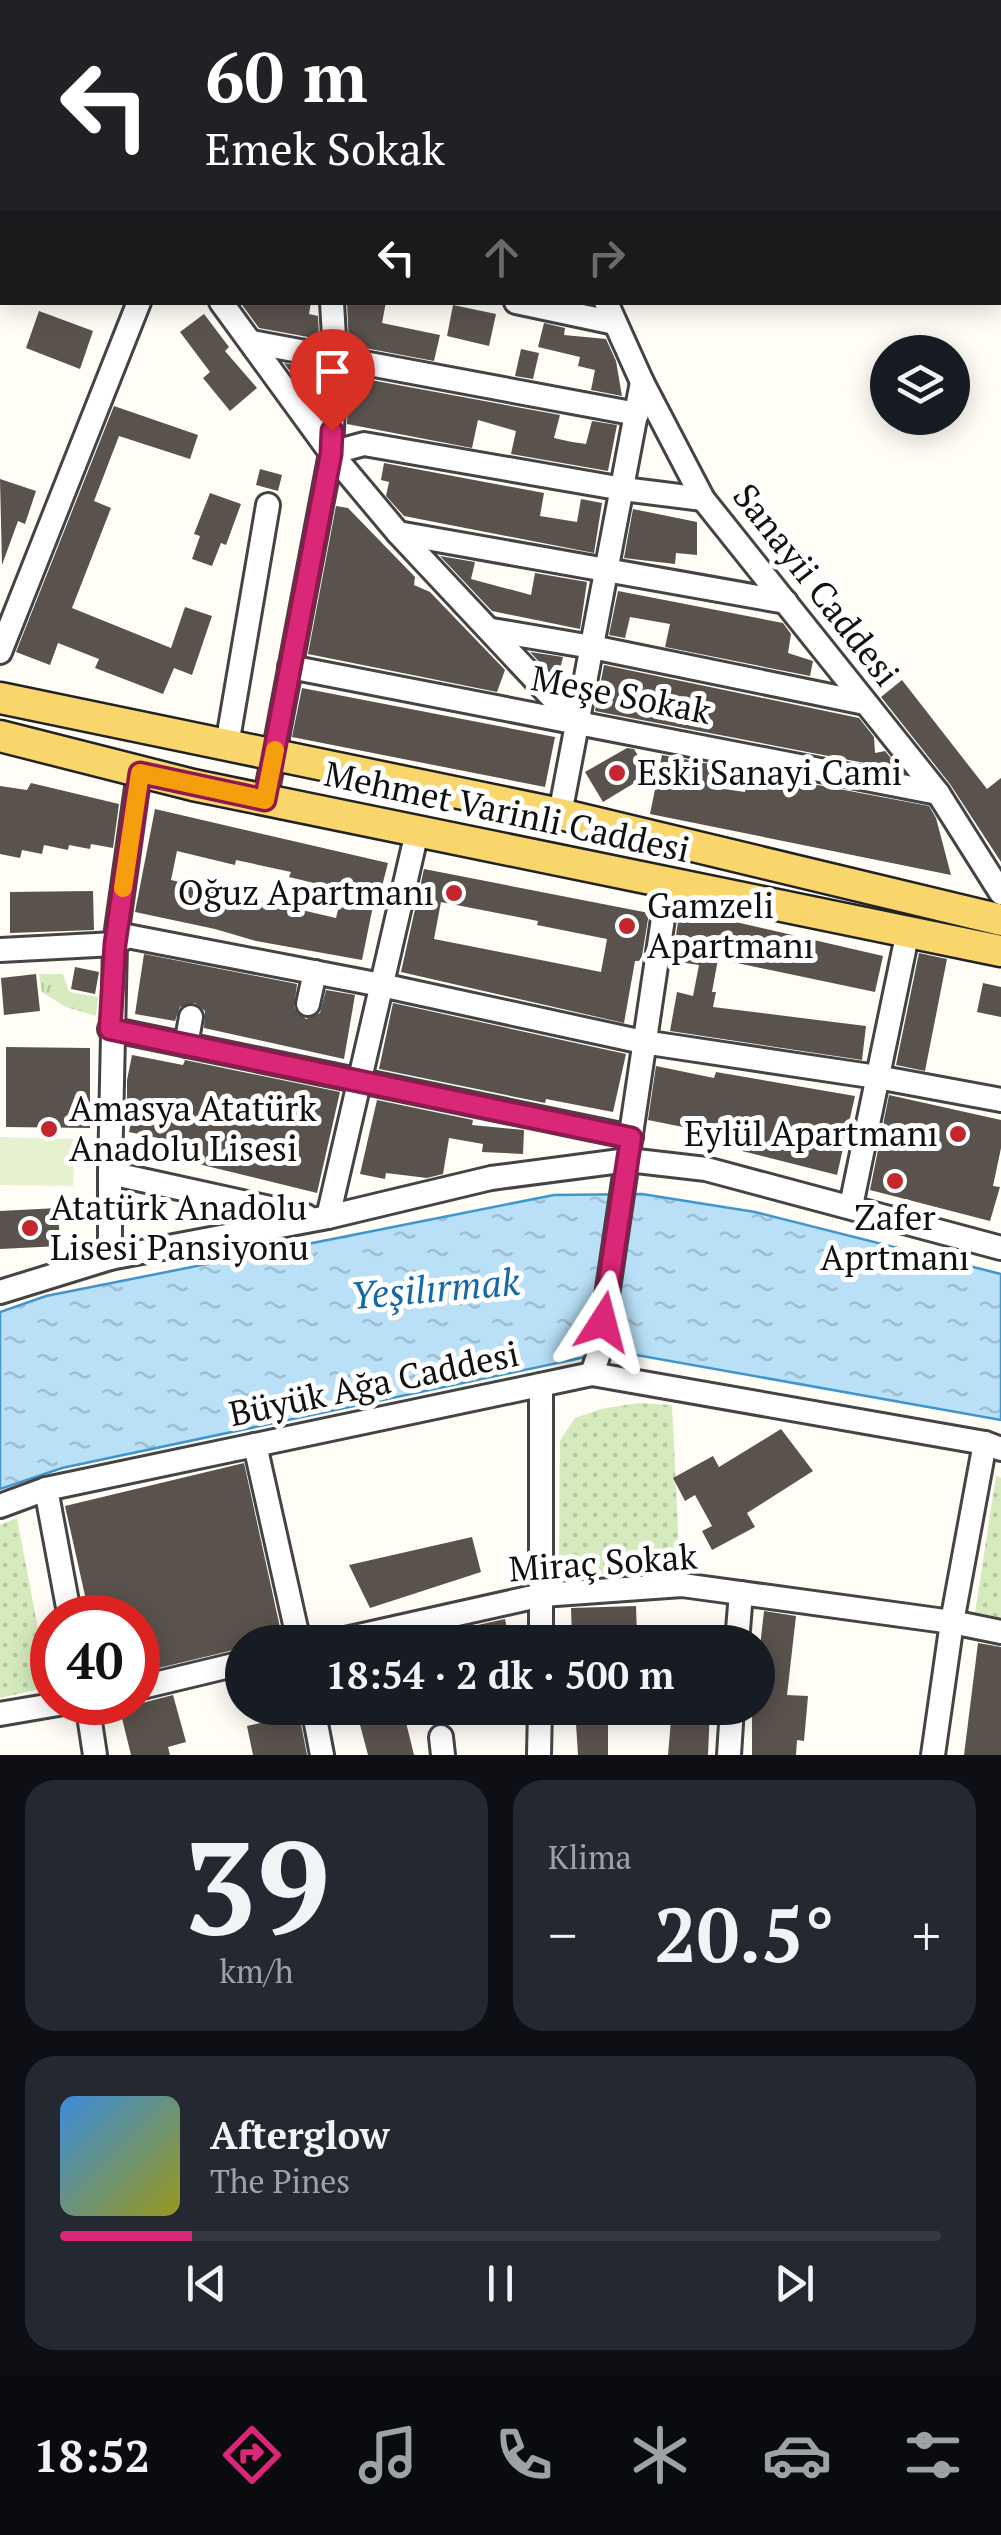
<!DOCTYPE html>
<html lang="tr">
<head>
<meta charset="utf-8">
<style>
	body { margin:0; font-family:"PT Serif",serif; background:#242831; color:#f1f3f6; height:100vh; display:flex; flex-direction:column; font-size:38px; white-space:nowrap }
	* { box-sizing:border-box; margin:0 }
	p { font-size:32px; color:#9ea1a6 }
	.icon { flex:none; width:55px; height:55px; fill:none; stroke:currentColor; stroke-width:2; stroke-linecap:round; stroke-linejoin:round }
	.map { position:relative; height:1755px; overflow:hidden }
	.side { display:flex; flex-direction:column; gap:25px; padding:25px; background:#0d0f14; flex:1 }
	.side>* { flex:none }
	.hud { position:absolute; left:0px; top:0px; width:1002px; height:305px; box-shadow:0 5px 25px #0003; background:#202124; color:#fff; overflow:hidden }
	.fabs { position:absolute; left:870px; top:335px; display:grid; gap:20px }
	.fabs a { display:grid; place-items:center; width:100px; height:100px; border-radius:50%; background:#171b24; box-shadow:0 5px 25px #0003; font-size:50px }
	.speed { position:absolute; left:30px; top:1595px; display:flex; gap:20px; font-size:50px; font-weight:700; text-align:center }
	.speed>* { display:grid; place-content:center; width:130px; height:130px; border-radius:50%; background:#171b24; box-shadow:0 5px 25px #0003; line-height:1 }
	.speed .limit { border:15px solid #d22; background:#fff; color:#111 }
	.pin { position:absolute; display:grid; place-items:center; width:85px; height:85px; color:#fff; margin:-102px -42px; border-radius:50% 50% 50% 0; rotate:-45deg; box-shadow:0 0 10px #0007 }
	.pin .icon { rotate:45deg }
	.me { position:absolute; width:110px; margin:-55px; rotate:9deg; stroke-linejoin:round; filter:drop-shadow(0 0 8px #0008) }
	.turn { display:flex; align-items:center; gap:35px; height:210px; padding:0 40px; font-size:45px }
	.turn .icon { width:130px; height:130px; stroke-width:2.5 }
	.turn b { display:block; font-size:70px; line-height:85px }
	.lanes { display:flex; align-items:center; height:95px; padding:0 40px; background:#0003; justify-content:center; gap:50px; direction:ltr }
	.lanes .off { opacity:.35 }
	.big { font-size:75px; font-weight:800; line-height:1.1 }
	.side .card { flex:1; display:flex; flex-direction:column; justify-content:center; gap:15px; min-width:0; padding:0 35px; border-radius:30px; background:#242831 }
	.side .dial { align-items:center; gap:0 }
	.dial b { font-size:130px; line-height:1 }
	.song { display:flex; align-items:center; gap:30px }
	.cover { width:120px; height:120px; border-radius:15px; background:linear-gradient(135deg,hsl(210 70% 55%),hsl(60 70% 35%)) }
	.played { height:10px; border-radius:5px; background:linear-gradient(90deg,#db2777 15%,#363941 15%) }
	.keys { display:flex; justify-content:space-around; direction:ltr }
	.heat { display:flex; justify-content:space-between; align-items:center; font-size:55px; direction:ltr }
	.side .tiles { flex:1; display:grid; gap:25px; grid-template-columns:1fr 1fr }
	.card:last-child { grid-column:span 2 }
	.trip { position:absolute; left:225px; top:1625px; width:550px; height:100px; border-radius:50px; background:#171b24; box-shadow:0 5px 25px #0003; font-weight:800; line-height:100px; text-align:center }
	.menu { display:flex; height:160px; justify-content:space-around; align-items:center; background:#090b0e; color:#9ea1a6 }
	.menu .icon { width:70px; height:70px }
	.menu .selected { color:#db2777 }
	.menu b { font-size:45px; color:#f1f3f6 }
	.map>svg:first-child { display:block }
</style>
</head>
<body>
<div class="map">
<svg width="1001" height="1755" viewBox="0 0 1001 1755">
	<defs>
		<pattern id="grass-tufts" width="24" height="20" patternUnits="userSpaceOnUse" patternTransform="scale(2.5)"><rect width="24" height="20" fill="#d5ebbd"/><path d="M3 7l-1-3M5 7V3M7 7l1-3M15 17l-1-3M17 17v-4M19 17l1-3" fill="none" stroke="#b6c8a1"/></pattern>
		<pattern id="park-dots" width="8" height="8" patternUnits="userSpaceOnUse" patternTransform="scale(2.5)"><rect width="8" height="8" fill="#d5ebbd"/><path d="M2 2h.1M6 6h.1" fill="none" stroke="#b6c8a1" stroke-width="1.8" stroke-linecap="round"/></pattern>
		<pattern id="water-ripples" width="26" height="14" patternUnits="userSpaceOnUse" patternTransform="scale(2.5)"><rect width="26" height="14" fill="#b9e0f7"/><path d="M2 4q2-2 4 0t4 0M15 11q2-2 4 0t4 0" fill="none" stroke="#9ebfd3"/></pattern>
	</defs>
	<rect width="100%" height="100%" fill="#fffdf5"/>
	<path fill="url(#grass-tufts)" d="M 39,974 L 63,974 L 69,992 L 98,997 L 96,1016 L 66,1007 L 42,992 Z"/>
	<g fill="url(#park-dots)">
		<path d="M 638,1403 L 672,1405 L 680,1571 L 559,1576 L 560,1440 L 575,1418 L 601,1409 Z"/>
		<path d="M 996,1476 L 1001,1478 L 1001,1618 L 975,1613 Z"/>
		<path d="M 17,1518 L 49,1687 L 0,1698 L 0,1525 Z"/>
	</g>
	<path fill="#e6f2cf" d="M 0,1137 L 75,1139 L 73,1186 L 0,1185 Z"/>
	<path fill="url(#water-ripples)" stroke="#3f96cf" stroke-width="2.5" d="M 642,1194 L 755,1212 L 1001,1274 L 1001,1420 L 614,1351 L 62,1468 L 0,1489 L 0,1312 L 46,1296 L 554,1195 Z"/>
	<g fill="#5a524d" fill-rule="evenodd">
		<path d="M 240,302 L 311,302 L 309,314 L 318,316 L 319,339 L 259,328 Z"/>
		<path d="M 347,302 L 386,302 L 382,323 L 440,335 L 434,361 L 349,345 Z"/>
		<path d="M 453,305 L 496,314 L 489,346 L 447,336 Z"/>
		<path d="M 39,311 L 93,331 L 80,369 L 26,348 Z"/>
		<path d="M 204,314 L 229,347 L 225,351 L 257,388 L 230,411 L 203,378 L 210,372 L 180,332 Z"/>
		<path d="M 544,323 L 565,328 L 564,335 L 606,339 L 616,361 L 622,396 L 591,390 L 595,370 L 578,366 L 580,357 L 538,347 Z"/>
		<path d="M 521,349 L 539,353 L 533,379 L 515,376 Z"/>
		<path d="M 284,363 L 319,370 L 318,409 Z"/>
		<path d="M 349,376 L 560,415 L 554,438 L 572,442 L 586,444 L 592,421 L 617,425 L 608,471 L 511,454 L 516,431 L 478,420 L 472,448 L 347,424 Z"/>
		<path d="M 114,406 L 198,435 L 190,459 L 119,436 L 94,501 L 111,508 L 72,608 L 171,648 L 185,607 L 212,616 L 192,675 L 174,668 L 163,694 L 95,668 L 99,659 L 58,643 L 50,665 L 16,652 Z"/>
		<path d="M 384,463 L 544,493 L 540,516 L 577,522 L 581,499 L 602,503 L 594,553 L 404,516 L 386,496 L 389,482 L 381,480 Z"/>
		<path d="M 260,469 L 282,475 L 278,491 L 256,485 Z"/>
		<path d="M 0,479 L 36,491 L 25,524 L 18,521 L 2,565 Z"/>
		<path d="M 210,493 L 241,504 L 226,545 L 221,543 L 212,566 L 192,559 L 200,536 L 194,534 Z"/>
		<path d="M 336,506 L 348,508 L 415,577 L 414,585 L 430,592 L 505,670 L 497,692 L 308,654 Z"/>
		<path d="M 633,509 L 697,522 L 697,555 L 676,553 L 675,564 L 624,558 Z"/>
		<path d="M 440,556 L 475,562 L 471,579 L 531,595 L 535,573 L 587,582 L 580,629 L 492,611 Z"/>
		<path d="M 618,591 L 783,623 L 791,634 L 788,653 L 813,661 L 810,676 L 665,647 L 670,624 L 630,617 L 625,638 L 609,635 Z"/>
		<path d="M 530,652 L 563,657 L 557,681 Z"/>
		<path d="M 604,665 L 859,718 L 874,737 L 875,753 L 885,751 L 901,770 L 595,711 Z"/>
		<path d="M 902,680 L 987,789 L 1001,778 L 1001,862 L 950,784 L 881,697 Z"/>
		<path d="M 302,688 L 555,737 L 545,787 L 292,737 Z"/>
		<path d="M 627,748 L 634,749 L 649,774 L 603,802 L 585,772 Z"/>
		<path d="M 662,755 L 721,766 L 717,788 L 745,792 L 749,772 L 929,806 L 936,818 L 951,875 L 650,814 Z"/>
		<path d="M 31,783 L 119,804 L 113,848 L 91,844 L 90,849 L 69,845 L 68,850 L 44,845 L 42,854 L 22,850 L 20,858 L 0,854 L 0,786 L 27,790 Z"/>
		<path d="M 155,809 L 388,863 L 378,902 L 374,901 L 362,960 L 256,941 L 215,929 L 135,912 ZM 177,851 L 235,865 L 236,860 L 291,872 L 289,877 L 343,890 L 336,918 L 171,880 Z"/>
		<path d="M 424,869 L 649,913 L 642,956 L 639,961 L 635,961 L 624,1023 L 401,972 ZM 441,902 L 538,921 L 537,925 L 607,939 L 601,972 L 434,939 Z"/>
		<path d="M 93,891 L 94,930 L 10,933 L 10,892 Z"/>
		<path d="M 679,916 L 740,923 L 883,956 L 875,992 L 718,959 L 712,992 L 716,992 L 713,1007 L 866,1026 L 862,1060 L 670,1031 L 677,992 L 693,996 L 699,965 L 672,961 Z"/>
		<path d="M 919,953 L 947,959 L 925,1071 L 896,1065 Z"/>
		<path d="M 144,954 L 297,984 L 294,1008 L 306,1019 L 320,1013 L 326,990 L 355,995 L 344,1059 L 204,1028 L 205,1011 L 195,1003 L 180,1007 L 175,1021 L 135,1014 Z"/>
		<path d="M 75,967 L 99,972 L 95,994 L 71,989 Z"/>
		<path d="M 36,974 L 40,1011 L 4,1015 L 1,978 Z"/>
		<path d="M 983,983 L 1001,987 L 1001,1017 L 977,1012 Z"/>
		<path d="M 393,1003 L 626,1054 L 613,1112 L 546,1099 L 545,1103 L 379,1069 Z"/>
		<path d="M 6,1047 L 90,1048 L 90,1128 L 6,1127 Z"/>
		<path d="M 132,1055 L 183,1065 L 185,1060 L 340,1092 L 317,1193 L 190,1162 L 189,1166 L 163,1159 L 168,1140 L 129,1132 L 132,1118 L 127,1117 L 130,1100 L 127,1099 L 127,1080 Z"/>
		<path d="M 656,1066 L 714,1078 L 716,1072 L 855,1096 L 837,1175 L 702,1141 L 687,1136 L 688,1128 L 648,1120 Z"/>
		<path d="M 889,1095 L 1001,1120 L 1001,1148 L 993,1186 L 1000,1187 L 990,1221 L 870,1190 Z"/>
		<path d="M 377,1100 L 473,1120 L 472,1125 L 524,1130 L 523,1154 L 482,1152 L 483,1144 L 449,1138 L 443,1174 L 427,1178 L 386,1173 L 385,1179 L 360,1174 Z"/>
		<path d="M 58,1208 L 60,1246 L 0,1249 L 0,1211 Z"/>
		<path d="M 781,1429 L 813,1471 L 747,1513 L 755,1527 L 712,1550 L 702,1531 L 712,1526 L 695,1495 L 685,1501 L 673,1478 L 713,1456 L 719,1467 Z"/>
		<path d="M 244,1463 L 283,1641 L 242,1642 L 242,1648 L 138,1673 L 138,1618 L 90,1618 L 65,1506 Z"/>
		<path d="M 472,1537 L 481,1572 L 370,1608 L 349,1565 Z"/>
		<path d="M 636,1606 L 637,1636 L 572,1637 L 571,1608 Z"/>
		<path d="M 764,1611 L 796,1616 L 787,1695 L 808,1696 L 804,1741 L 797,1740 L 796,1755 L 752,1755 L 752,1708 L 758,1708 L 758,1665 Z"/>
		<path d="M 505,1619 L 510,1642 L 424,1642 L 423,1637 Z"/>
		<path d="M 978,1643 L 1001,1647 L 1001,1755 L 964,1755 Z"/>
		<path d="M 173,1695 L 186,1742 L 168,1747 L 170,1755 L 131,1755 L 118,1702 L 142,1703 Z"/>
		<path d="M 575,1708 L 608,1708 L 608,1755 L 578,1755 Z"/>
		<path d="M 672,1708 L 710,1708 L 708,1755 L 668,1755 Z"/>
		<path d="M 403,1710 L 414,1755 L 368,1755 L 359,1721 Z"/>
		<path d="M 299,1714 L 307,1755 L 253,1755 L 247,1726 Z"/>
	</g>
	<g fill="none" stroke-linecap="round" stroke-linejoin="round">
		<g stroke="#444" stroke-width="28">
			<g id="minor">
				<path d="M 311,0 L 311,2"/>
				<path d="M 339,0 L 350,2"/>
				<path d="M 471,0 L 471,2"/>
				<path d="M 5,2 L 9,0"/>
				<path d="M 27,2 L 35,0"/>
				<path d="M 0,287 L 2,279"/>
				<path d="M 221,302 L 331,453 L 398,533 L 575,722"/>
				<path d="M 516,302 L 615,323"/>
				<path d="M 606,302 L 642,382 L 703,499 L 938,793 L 1001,893"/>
				<path d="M 251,342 L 637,414"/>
				<path d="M 331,453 L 364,444 L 623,489 L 703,499"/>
				<path d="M 398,533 L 786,602"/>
				<path d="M 492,630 L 592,647 L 865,703"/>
				<path d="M 0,652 L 139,302"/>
				<path d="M 290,667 L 938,793"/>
				<path d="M 227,745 L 268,505"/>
				<path d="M 139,773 L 115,944 L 110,1173 L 306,1216"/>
				<path d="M 265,801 L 331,453 L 335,355 L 332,302"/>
				<path d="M 560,814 L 642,382"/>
				<path d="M 0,950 L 115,944 L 127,936 L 381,985 L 643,1042 L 877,1077 L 1001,1100"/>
				<path d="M 308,1004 L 315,972"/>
				<path d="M 110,1029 L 631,1137"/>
				<path d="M 186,1045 L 191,1017"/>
				<path d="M 851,1206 L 908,931"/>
				<path d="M 328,1217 L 417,832"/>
				<path d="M 110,1258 L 110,1173"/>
				<path d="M 0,1292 L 110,1258 L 328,1217 L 491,1178 L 628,1160 L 706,1169 L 1001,1248"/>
				<path d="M 592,1374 L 598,1356 L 668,885"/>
				<path d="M 255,1445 L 299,1642"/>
				<path d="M 46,1489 L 70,1618"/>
				<path d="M 0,1506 L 46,1489 L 592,1374 L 985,1443 L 1001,1449"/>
				<path d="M 332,1642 L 542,1595 L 682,1585 L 952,1622 L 1001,1632"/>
				<path d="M 541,1642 L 541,1385"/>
				<path d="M 737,1642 L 741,1593"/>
				<path d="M 138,1688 L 242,1663"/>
				<path d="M 87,1702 L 95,1755"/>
				<path d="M 313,1708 L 322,1755"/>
				<path d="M 0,1714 L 70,1702"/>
				<path d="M 441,1737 L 443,1755"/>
				<path d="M 539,1755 L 540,1708"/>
				<path d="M 729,1755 L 732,1708"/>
				<path d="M 933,1755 L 952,1622 L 985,1443"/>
			</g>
		</g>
		<g stroke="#222" stroke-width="35">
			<g id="major">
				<path d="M 0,698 L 560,814 L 1001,920"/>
				<path d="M 0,736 L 193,785 L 1001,951"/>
			</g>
		</g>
		<use href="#minor" stroke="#fff" stroke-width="22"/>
		<use href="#major" stroke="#f9d66b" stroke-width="30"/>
	</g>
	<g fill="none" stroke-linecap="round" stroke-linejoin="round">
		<g stroke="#8e194d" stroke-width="25">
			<path id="route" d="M 332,431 L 331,454 L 265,800 L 140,773 L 115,944 L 110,1029 L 631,1138 L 603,1322"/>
		</g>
		<use href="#route" stroke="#db2777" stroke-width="18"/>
		<path stroke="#f59e0b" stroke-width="18" d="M 123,888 L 140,773 L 265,800 L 275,750"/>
	</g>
	<g fill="#c4262e" stroke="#fff" stroke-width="4">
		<circle cx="617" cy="773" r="10"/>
		<circle cx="454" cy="893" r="10"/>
		<circle cx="627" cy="926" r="10"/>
		<circle cx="49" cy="1129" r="10"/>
		<circle cx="958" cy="1134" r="10"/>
		<circle cx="895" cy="1181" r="10"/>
		<circle cx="30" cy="1228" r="10"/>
	</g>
	<g text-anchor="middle" stroke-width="10" stroke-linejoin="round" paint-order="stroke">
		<g font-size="35" fill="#111" stroke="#fff">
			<text transform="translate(816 585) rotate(52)" y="12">Sanayii Caddesi</text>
			<text transform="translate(621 695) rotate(11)" y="12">Meşe Sokak</text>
			<text transform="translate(507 812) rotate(12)" y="12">Mehmet Varinli Caddesi</text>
			<text transform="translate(374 1384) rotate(-12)" y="12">Büyük Ağa Caddesi</text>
			<text transform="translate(603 1563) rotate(-4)" y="12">Miraç Sokak</text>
		</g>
		<g font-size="35" fill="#111" stroke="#fff" text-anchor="start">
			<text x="637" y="785">Eski Sanayi Cami</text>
			<text x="434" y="905" text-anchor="end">Oğuz Apartmanı</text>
			<text x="647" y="918">Gamzeli<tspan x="647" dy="40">Apartmanı</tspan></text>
			<text x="69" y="1121">Amasya Atatürk<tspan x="69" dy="40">Anadolu Lisesi</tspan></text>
			<text x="938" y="1146" text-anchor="end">Eylül Apartmanı</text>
			<text x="50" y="1220">Atatürk Anadolu<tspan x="50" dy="40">Lisesi Pansiyonu</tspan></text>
			<text x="895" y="1230" text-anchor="middle">Zafer<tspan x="895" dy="40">Aprtmanı</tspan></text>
		</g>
		<g font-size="38" font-style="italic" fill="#1768a6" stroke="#fff">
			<text transform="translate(435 1289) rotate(-5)" y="13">Yeşilırmak</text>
		</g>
	</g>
</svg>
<div class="fabs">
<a><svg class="icon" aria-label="layers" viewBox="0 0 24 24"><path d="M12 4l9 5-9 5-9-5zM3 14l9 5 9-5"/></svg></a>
</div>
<div class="speed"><div class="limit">40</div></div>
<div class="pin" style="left:332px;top:431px;background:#d93025"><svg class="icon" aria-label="arrive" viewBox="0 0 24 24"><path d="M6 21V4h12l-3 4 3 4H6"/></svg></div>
<svg class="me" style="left:603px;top:1322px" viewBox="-20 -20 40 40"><path d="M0-17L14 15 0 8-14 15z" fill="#db2777" stroke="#fff" stroke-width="4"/></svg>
<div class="trip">18:54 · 2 dk · 500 m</div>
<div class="hud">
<div class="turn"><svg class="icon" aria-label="left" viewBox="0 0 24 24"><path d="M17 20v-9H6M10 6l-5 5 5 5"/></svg><div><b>60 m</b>Emek Sokak</div></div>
<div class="lanes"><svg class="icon" aria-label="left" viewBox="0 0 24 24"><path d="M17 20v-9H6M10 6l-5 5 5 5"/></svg><svg class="icon off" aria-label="ahead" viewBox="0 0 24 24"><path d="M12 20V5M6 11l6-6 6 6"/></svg><svg class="icon off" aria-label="right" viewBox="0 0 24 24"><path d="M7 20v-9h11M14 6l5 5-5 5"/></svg></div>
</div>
</div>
<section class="side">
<div class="tiles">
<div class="card dial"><b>39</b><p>km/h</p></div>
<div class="card"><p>Klima</p>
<div class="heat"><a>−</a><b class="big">20.5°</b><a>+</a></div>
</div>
<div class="card">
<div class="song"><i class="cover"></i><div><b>Afterglow</b><p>The Pines</p></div></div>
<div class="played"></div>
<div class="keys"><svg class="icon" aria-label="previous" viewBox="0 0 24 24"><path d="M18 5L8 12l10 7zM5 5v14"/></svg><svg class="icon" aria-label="pause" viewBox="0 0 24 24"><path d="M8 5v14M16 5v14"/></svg><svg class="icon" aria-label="next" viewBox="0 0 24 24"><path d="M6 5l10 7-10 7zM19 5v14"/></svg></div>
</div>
</div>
</section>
<nav class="menu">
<b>18:52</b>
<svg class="icon selected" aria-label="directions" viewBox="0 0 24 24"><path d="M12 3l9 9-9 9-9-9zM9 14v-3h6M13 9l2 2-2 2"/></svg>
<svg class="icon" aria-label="music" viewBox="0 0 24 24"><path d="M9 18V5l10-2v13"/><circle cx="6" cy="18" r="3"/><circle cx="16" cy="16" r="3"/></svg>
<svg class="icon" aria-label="phone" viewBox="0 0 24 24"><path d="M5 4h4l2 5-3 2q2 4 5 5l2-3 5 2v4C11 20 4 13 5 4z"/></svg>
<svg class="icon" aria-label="climate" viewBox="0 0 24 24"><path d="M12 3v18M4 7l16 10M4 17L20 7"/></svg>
<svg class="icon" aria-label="car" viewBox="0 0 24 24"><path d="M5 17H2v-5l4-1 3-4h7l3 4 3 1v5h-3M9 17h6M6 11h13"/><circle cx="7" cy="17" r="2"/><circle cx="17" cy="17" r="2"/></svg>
<svg class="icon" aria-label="filters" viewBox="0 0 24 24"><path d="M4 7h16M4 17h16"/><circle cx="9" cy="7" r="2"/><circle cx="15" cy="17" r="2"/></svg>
</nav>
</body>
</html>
